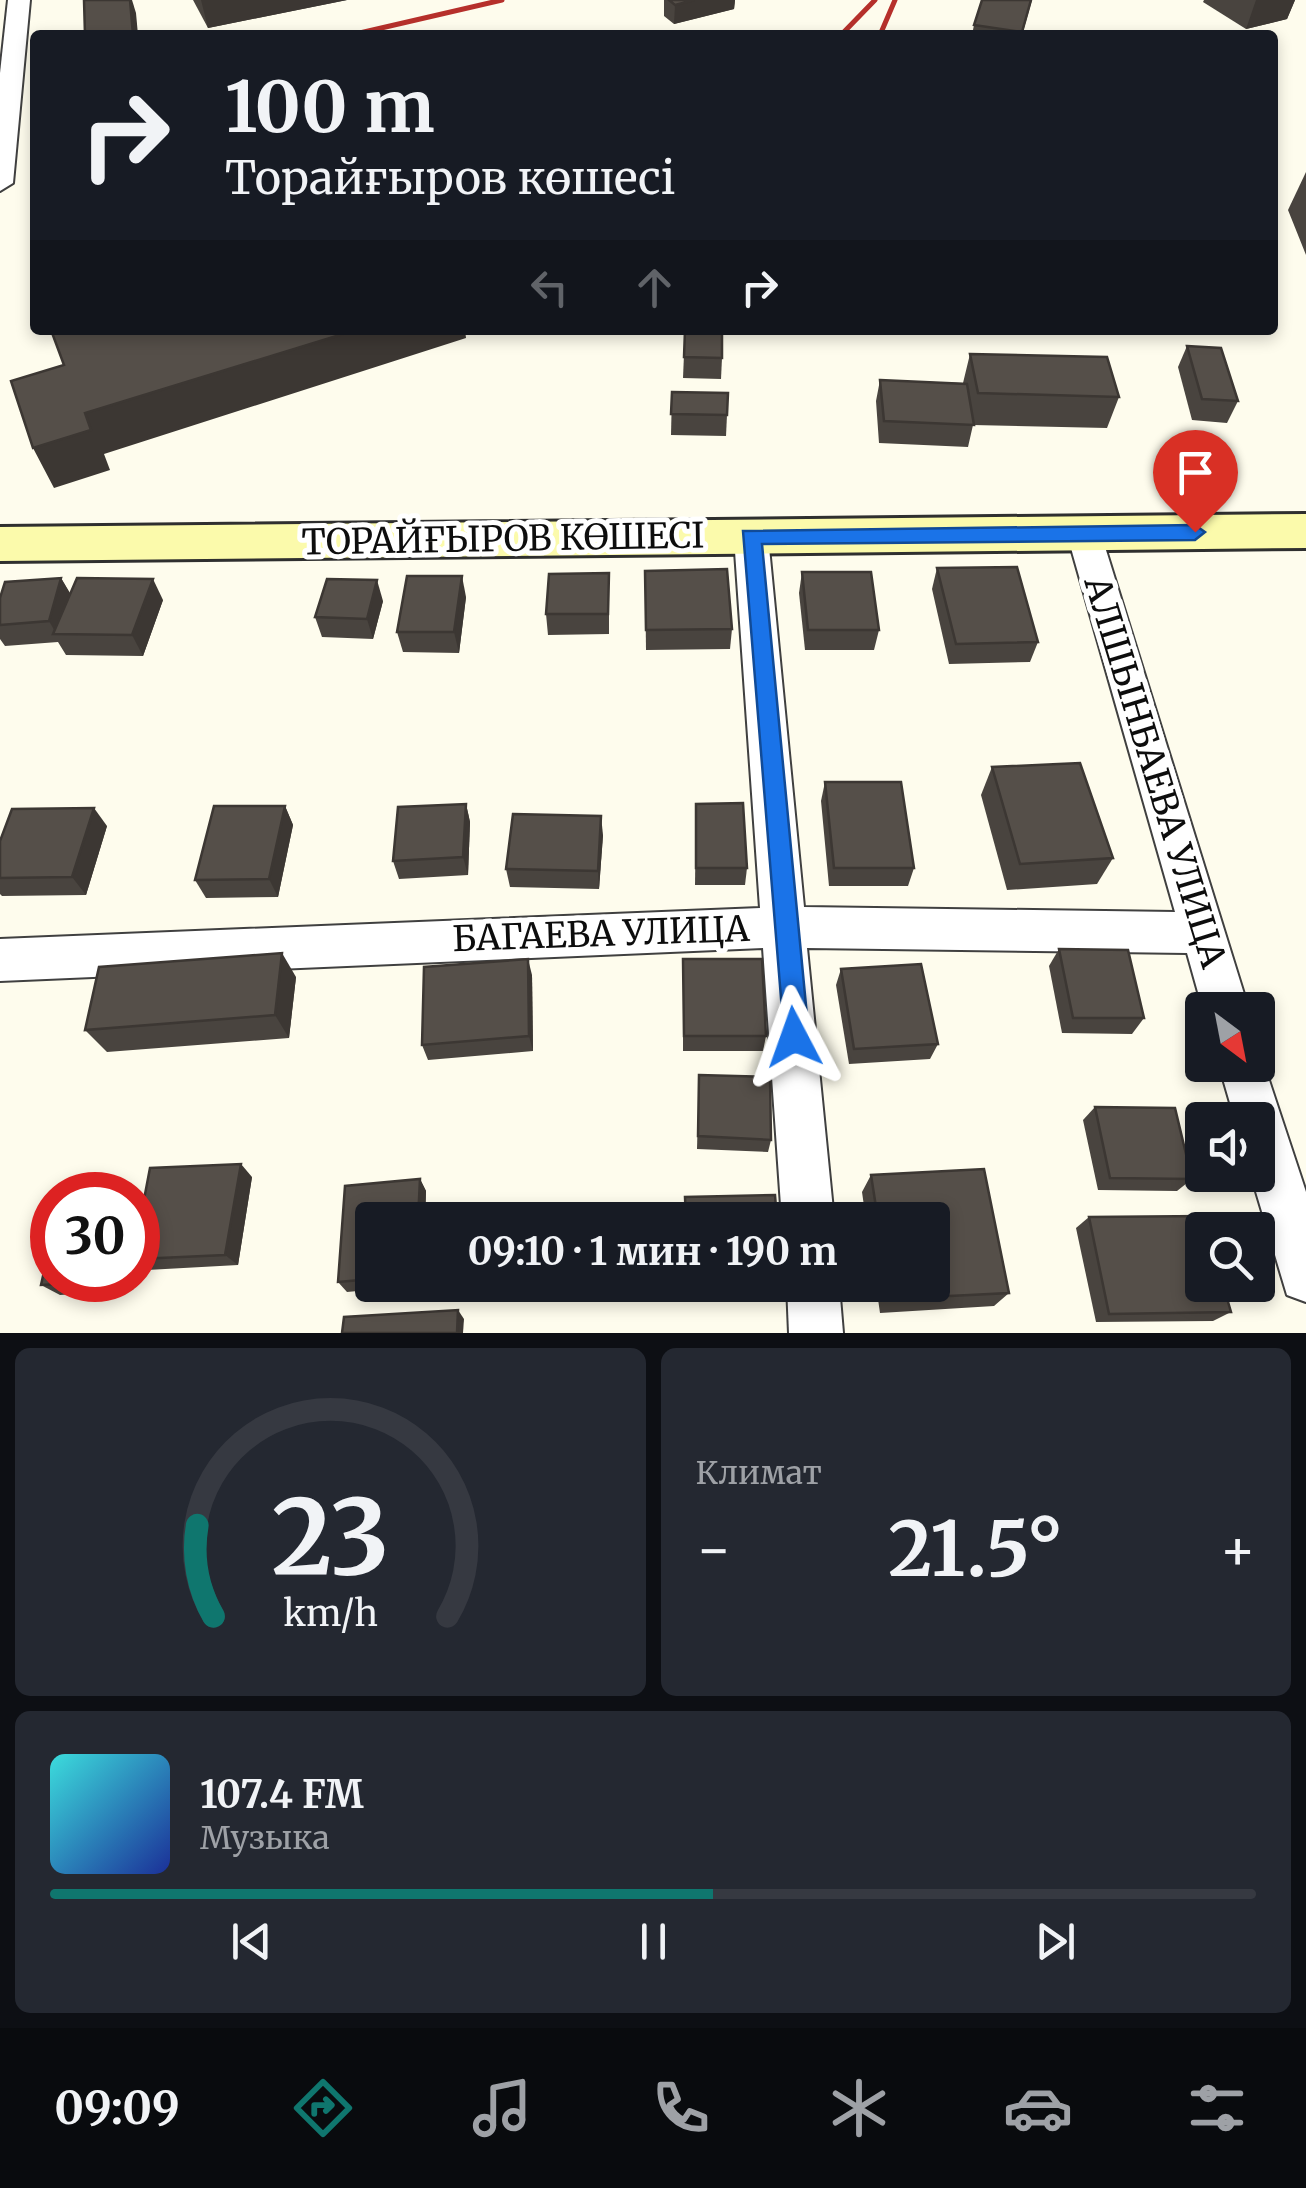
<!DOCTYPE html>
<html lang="ru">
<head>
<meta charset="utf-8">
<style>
	body { margin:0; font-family:Merriweather,serif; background:#242831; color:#f1f3f6; height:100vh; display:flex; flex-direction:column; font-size:38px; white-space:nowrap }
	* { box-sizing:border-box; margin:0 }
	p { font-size:32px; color:#9ea1a6 }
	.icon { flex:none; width:55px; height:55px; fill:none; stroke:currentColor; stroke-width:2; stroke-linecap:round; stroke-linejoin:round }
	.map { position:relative; height:1333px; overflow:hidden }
	.details { display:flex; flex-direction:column; gap:15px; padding:15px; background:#0d0f14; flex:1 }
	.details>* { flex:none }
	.hud { position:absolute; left:30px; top:30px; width:1248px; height:305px; border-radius:10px; box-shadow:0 5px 15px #0003; background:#171b24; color:#f1f3f6; overflow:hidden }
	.needle { width:65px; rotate:148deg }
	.controls { position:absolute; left:1185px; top:992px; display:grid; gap:20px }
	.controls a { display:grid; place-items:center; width:90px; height:90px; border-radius:10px; background:#171b24; box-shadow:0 5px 15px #0003; font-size:50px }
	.speed { position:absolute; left:30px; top:1172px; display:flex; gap:20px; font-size:50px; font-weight:700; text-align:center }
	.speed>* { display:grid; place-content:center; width:130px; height:130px; border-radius:50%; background:#171b24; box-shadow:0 5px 15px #0003; line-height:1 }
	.speed .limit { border:15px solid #d22; background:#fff; color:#111 }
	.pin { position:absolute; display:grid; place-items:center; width:85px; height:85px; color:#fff; margin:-102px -42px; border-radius:50% 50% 50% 0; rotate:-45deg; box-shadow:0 0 10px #0007 }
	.pin .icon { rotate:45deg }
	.me { position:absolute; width:110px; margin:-55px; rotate:356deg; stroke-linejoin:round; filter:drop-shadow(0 0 8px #0008) }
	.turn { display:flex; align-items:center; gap:35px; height:210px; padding:0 30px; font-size:45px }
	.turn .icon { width:130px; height:130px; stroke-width:2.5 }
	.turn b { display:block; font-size:70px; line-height:85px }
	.lanes { display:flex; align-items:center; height:95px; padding:0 30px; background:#0003; justify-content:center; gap:50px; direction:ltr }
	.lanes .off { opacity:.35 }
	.big { font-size:75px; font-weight:700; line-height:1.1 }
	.details .card { flex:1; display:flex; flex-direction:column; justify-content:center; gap:15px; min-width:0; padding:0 35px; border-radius:15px; background:#242831 }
	.details .dial { align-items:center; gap:0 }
	.dial svg { height:260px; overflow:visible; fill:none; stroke:#363941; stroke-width:7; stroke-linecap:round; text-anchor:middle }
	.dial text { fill:#f1f3f6; stroke:none }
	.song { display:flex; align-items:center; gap:30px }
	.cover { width:120px; height:120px; border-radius:15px; background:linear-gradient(135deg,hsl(180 70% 55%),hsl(230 70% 35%)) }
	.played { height:10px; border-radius:5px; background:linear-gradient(90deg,#0f766e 55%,#363941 55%) }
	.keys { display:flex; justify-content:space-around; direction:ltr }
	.heat { display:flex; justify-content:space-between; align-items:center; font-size:55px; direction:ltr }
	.details .tiles { flex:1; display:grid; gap:15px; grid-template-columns:1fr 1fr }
	.card:last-child { grid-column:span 2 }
	.trip { position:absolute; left:355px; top:1202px; width:595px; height:100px; border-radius:10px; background:#171b24; box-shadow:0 5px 15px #0003; font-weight:700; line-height:100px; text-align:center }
	.dock { display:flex; height:160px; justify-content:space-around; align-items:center; background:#090b0e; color:#9ea1a6 }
	.dock .icon { width:70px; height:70px }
	.dock .selected { color:#0f766e }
	.dock b { font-size:45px; color:#f1f3f6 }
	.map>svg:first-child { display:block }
</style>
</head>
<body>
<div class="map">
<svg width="1306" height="1333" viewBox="0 0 1306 1333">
	<rect width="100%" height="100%" fill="#fefced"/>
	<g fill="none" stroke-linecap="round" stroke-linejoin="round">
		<g stroke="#404040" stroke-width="4">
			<g id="street">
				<path d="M 8,0 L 30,0 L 13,183 L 0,191 L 0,73 Z"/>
				<path d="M 1084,522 L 1096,525 L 1101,534 L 1249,1010 L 1203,1010 L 1187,953 L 807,948 L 834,1220 L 782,1220 L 763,948 L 0,981 L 0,939 L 760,908 L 734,537 L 739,528 L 751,525 L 763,528 L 768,537 L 804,907 L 1175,912 L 1067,534 L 1072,525 Z"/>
				<path d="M 1258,1047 L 1306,1192 L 1306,1302 L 1287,1295 L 1251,1175 L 1258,1175 L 1258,1120 L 1235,1120 L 1219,1065 L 1258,1065 Z"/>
				<path d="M 787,1285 L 839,1285 L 843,1333 L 789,1333 Z"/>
			</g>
		</g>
		<g stroke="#2f2f2f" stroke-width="6">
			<path id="secondary" d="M 1306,514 L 1306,548 L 0,561 L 0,527 Z"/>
		</g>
		<use href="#street" fill="#fff" fill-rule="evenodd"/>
		<use href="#secondary" fill="#fbfaab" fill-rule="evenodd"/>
		<g stroke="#b6302b" stroke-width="5">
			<path d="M 351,35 L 502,0"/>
			<path d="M 841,35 L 875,0"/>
			<path d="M 880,35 L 895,0"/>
		</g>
	</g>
	<g fill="#49443f">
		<path d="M 193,0 L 347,0 L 208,28 Z"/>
		<path d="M 664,0 L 735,0 L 734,9 L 674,24 L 664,16 Z"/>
		<path d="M 1032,0 L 1022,35 L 972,35 L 974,25 Z"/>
		<path d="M 1204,0 L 1295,0 L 1287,19 L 1246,29 L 1203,2 Z"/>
		<path d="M 1306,172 L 1306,255 L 1288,210 Z"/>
		<path d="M 685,330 L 722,358 L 721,379 L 683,378 Z"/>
		<path d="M 1187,346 L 1238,401 L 1227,423 L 1192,420 L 1178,367 Z"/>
		<path d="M 970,354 L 1119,397 L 1107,428 L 973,425 L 968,447 L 879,443 L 876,401 L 880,380 L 963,383 Z"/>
		<path d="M 672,392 L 727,415 L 726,436 L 671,435 Z"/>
		<path d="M 937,568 L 1038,642 L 1030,662 L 949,664 L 932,589 Z"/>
		<path d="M 645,571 L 732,629 L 730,649 L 646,650 Z"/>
		<path d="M 802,572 L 879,630 L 874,650 L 805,650 L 799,593 Z"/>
		<path d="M 609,573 L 609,634 L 548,635 L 546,614 Z"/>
		<path d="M 61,578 L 70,594 L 163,600 L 143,656 L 66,655 L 58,642 L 5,646 L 0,639 L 0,598 Z"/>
		<path d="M 466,597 L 459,653 L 403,652 L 397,632 Z"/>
		<path d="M 383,601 L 373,639 L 322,637 L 315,617 Z"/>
		<path d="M 992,767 L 1113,858 L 1097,884 L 1007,890 L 981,795 Z"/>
		<path d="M 825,782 L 914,868 L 908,886 L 829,886 L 821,801 Z"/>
		<path d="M 466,804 L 470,822 L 468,875 L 399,879 L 393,861 Z"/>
		<path d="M 696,804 L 747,868 L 745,885 L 695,885 Z"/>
		<path d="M 285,806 L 293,825 L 278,897 L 206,898 L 195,880 Z"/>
		<path d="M 107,826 L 86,895 L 2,896 L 0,894 L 0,841 Z"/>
		<path d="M 603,835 L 599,889 L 510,887 L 506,869 Z"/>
		<path d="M 1059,949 L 1144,1018 L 1132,1034 L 1062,1033 L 1049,966 Z"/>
		<path d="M 683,959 L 766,1036 L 763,1051 L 683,1051 Z"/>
		<path d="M 841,969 L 938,1044 L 930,1059 L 849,1064 L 836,985 Z"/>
		<path d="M 532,975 L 533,1051 L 428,1060 L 422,1045 Z"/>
		<path d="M 296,977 L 289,1038 L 107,1052 L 85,1030 Z"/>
		<path d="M 699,1075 L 771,1140 L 768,1152 L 697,1149 Z"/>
		<path d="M 1095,1107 L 1192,1179 L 1177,1191 L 1098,1190 L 1083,1120 Z"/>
		<path d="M 984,1169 L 1009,1293 L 994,1306 L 880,1313 L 876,1285 L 932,1285 L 932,1220 L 866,1220 L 862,1192 L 871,1175 Z"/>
		<path d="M 252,1177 L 238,1265 L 147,1270 L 138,1264 L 138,1266 L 138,1200 L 143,1204 Z"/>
		<path d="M 420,1179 L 426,1191 L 425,1220 L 372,1220 L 372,1285 L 422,1285 L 347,1292 L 338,1282 L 345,1186 Z"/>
		<path d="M 1089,1217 L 1231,1312 L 1213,1321 L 1096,1322 L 1076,1228 Z"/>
		<path d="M 52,1280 L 135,1280 L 133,1290 L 60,1295 L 41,1285 Z"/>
		<path d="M 687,1285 L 782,1285 L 782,1287 L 778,1296 L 688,1298 Z"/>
	</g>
	<g fill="#3c3733">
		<path d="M 130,0 L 132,0 L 136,13 L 138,35 L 133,35 Z"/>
		<path d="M 201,0 L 347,0 L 208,28 Z"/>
		<path d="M 694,0 L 735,0 L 734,9 L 674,24 L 675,5 Z"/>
		<path d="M 1256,0 L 1295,0 L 1287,19 L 1246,29 Z"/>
		<path d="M 356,330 L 465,330 L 466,338 L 104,454 L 110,470 L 54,488 L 33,448 L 85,413 Z"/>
		<path d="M 462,576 L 466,597 L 459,653 L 454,632 Z"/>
		<path d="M 61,578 L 73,598 L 57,635 L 49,621 Z"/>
		<path d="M 153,579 L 163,600 L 143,656 L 132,635 Z"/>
		<path d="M 377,580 L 383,601 L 373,639 L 367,619 Z"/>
		<path d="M 466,804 L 470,822 L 468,875 L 463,857 Z"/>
		<path d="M 285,806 L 293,825 L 278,897 L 269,879 Z"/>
		<path d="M 94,808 L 107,826 L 86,895 L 72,877 Z"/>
		<path d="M 601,816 L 603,835 L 599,889 L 598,871 Z"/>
		<path d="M 282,953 L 296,977 L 289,1038 L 275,1015 Z"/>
		<path d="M 528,959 L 532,975 L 533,1051 L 529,1036 Z"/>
		<path d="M 241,1164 L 252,1177 L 238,1265 L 225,1255 Z"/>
		<path d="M 420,1179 L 426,1191 L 425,1220 L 418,1220 Z"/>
		<path d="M 138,1200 L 149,1209 L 138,1259 Z"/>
		<path d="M 135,1280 L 133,1290 L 117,1281 L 117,1280 Z"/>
		<path d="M 458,1310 L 464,1319 L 463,1333 L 457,1333 Z"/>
	</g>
	<g fill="#554f49" stroke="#3c3733" stroke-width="2.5">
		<path d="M 84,0 L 130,0 L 133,35 L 85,35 Z"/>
		<path d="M 669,0 L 694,0 L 675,5 Z"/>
		<path d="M 982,0 L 1031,0 L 1022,32 L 974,25 Z"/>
		<path d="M 51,330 L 356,330 L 85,413 L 91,430 L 33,448 L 11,381 L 64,365 Z"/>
		<path d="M 685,330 L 722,330 L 722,358 L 684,357 Z"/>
		<path d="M 1187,346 L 1221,348 L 1238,401 L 1202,399 Z"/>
		<path d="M 970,354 L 1107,357 L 1119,397 L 978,393 Z"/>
		<path d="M 880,380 L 967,384 L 974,425 L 884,421 Z"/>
		<path d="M 672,392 L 728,393 L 727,415 L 671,414 Z"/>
		<path d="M 1017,567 L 1038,642 L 956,644 L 937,568 Z"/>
		<path d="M 727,569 L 732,629 L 646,630 L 645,571 Z"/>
		<path d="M 802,572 L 871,572 L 879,630 L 808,630 Z"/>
		<path d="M 609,573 L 608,614 L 546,614 L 549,574 Z"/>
		<path d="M 407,576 L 462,576 L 454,632 L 397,632 Z"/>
		<path d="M 61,578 L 49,621 L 0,625 L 0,598 L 5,582 Z"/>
		<path d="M 77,578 L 153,579 L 132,635 L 53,634 Z"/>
		<path d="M 327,579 L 377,580 L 367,619 L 315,617 Z"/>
		<path d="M 1080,763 L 1113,858 L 1020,864 L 992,767 Z"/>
		<path d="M 825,782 L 901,782 L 914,868 L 834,868 Z"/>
		<path d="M 743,803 L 747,868 L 696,868 L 696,804 Z"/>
		<path d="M 466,804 L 463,857 L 393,861 L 398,807 Z"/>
		<path d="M 214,806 L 285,806 L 269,879 L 195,880 Z"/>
		<path d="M 94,808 L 72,877 L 0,878 L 0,841 L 12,809 Z"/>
		<path d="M 513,814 L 601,816 L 598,871 L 506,869 Z"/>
		<path d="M 1059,949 L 1128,950 L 1144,1018 L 1073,1018 Z"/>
		<path d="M 282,953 L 275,1015 L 85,1030 L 99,967 Z"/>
		<path d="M 528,959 L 529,1036 L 422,1045 L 424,967 Z"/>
		<path d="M 683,959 L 762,959 L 766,1036 L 684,1036 Z"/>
		<path d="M 921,964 L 938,1044 L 854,1049 L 841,969 Z"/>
		<path d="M 699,1075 L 770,1077 L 771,1140 L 698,1136 Z"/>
		<path d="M 1095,1107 L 1175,1108 L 1192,1179 L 1110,1178 Z"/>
		<path d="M 241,1164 L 225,1255 L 138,1259 L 138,1231 L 150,1168 Z"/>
		<path d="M 984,1169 L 1009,1293 L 890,1299 L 888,1285 L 932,1285 L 932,1220 L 878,1220 L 871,1175 Z"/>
		<path d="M 420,1179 L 418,1220 L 372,1220 L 372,1279 L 338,1282 L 345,1186 Z"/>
		<path d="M 775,1195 L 777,1220 L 686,1220 L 685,1197 Z"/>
		<path d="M 1205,1216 L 1208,1230 L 1202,1230 L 1202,1285 L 1223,1285 L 1231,1312 L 1109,1314 L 1089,1217 Z"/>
		<path d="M 52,1236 L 52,1280 L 117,1281 L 41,1285 Z"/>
		<path d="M 688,1285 L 782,1285 L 782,1287 L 689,1289 Z"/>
		<path d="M 458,1310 L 457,1333 L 342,1333 L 344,1317 Z"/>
	</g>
	<path fill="#1a73e8" stroke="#114b97" stroke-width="2.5" d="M 1195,525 L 1205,532 L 1195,540 L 762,544 L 809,1037 L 804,1047 L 794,1051 L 785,1047 L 743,531 Z"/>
	<g text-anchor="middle" stroke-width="10" stroke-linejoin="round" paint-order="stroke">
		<g font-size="35" fill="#0d0d0d" stroke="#fff">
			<text transform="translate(503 539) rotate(-1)" y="12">ТОРАЙҒЫРОВ КӨШЕСІ</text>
			<text transform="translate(1155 772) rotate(73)" y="12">АЛШЫНБАЕВА УЛИЦА</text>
			<text transform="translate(601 934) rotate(-2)" y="12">БАГАЕВА УЛИЦА</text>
		</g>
	</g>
</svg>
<div class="controls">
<a><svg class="needle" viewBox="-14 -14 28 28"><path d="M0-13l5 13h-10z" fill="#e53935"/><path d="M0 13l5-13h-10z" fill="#9ea1a6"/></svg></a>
<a><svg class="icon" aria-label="sound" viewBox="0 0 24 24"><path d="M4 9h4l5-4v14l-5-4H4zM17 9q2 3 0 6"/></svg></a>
<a><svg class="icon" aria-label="search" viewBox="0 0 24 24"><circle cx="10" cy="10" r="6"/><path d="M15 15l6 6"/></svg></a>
</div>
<div class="speed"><div class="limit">30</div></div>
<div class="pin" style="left:1195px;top:532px;background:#d93025"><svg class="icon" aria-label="arrive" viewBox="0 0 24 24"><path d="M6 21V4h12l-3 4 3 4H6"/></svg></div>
<svg class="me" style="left:794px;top:1037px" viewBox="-20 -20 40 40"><path d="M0-17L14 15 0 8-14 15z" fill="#1a73e8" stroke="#fff" stroke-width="4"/></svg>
<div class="trip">09:10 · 1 мин · 190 m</div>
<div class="hud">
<div class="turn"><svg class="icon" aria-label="right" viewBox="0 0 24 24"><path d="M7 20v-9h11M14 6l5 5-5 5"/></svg><div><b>100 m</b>Торайғыров көшесі</div></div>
<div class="lanes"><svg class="icon off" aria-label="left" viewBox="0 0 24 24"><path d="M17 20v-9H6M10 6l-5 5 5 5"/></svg><svg class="icon off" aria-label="ahead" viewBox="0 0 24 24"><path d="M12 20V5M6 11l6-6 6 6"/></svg><svg class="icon" aria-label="right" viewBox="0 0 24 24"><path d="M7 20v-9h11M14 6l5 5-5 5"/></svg></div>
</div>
</div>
<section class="details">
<div class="tiles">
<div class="card dial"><svg viewBox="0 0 100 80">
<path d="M14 69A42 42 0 1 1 86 69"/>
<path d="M14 69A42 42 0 0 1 9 41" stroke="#0f766e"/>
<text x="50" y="56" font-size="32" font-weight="700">23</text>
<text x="50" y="72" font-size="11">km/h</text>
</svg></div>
<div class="card"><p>Климат</p>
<div class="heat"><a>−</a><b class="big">21.5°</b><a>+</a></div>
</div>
<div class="card">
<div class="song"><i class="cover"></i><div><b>107.4 FM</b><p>Музыка</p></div></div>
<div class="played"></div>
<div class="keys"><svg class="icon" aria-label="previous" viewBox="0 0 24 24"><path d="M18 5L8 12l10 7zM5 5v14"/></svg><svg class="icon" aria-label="pause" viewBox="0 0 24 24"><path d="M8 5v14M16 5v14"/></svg><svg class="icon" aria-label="next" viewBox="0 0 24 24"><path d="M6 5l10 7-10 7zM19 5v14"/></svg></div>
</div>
</div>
</section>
<nav class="dock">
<b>09:09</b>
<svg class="icon selected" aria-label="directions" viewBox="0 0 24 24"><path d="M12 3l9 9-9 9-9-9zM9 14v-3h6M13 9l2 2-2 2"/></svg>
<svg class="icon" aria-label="music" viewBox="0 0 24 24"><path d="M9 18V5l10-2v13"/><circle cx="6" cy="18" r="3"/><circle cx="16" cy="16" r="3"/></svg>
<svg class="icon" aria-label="phone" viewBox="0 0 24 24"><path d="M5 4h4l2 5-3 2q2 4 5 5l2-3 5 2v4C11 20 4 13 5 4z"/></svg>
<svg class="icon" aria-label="climate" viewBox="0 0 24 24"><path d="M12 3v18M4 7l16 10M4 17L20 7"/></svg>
<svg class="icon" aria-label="car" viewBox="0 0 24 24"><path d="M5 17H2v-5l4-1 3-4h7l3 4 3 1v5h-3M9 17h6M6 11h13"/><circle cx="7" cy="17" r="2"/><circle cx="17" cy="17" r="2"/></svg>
<svg class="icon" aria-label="filters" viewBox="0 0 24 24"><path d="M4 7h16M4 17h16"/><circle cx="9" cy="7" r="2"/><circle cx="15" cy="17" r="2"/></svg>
</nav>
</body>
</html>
